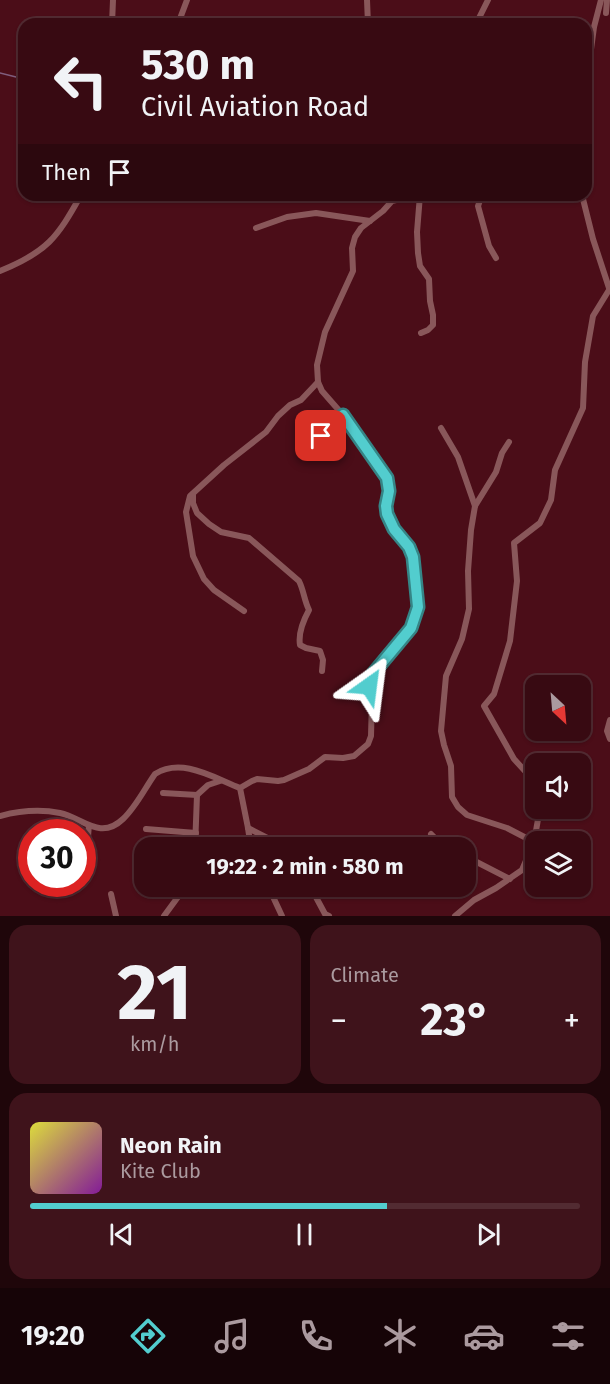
<!DOCTYPE html>
<html lang="en">
<head>
<meta charset="utf-8">
<style>
	body { margin:0; font-family:"Fira Sans",sans-serif; background:#3f131b; color:#f1f3f6; height:100vh; display:flex; flex-direction:column; font-size:22px; white-space:nowrap }
	* { box-sizing:border-box; margin:0 }
	p { font-size:20px; color:#ab9a9f }
	.icon { flex:none; width:33px; height:33px; fill:none; stroke:currentColor; stroke-width:2; stroke-linecap:round; stroke-linejoin:round }
	.map { position:relative; height:916px; overflow:hidden }
	.side { display:flex; flex-direction:column; gap:9px; padding:9px; background:#1f060a; flex:1 }
	.side>* { flex:none }
	.top-card { position:absolute; left:18px; top:18px; width:574px; height:183px; border-radius:18px; box-shadow:0 2px 4px #0004,0 0 0 2px #522b32; background:#380a12; color:#f1f3f6; overflow:hidden }
	.needle { width:39px; rotate:154deg }
	.controls { position:absolute; left:525px; top:675px; display:grid; gap:12px }
	.controls a { display:grid; place-items:center; width:66px; height:66px; border-radius:12px; background:#380a12; box-shadow:0 2px 4px #0004,0 0 0 2px #522b32; font-size:30px }
	.speed { position:absolute; left:18px; top:819px; display:flex; gap:12px; font-size:30px; font-weight:700; text-align:center }
	.speed>* { display:grid; place-content:center; width:78px; height:78px; border-radius:50%; background:#380a12; box-shadow:0 2px 4px #0004,0 0 0 2px #522b32; line-height:1 }
	.speed .limit { border:9px solid #d22; background:#fff; color:#111 }
	.pin { position:absolute; display:grid; place-items:center; width:51px; height:51px; color:#fff; margin:-26px; border-radius:12px; box-shadow:0 3px 9px #0006 }
	.me { position:absolute; width:66px; margin:-33px; rotate:31deg; stroke-linejoin:round; filter:drop-shadow(0 0 4px #0008) }
	.turn { display:flex; align-items:center; gap:21px; height:126px; padding:0 24px; font-size:27px }
	.turn .icon { width:78px; height:78px; stroke-width:2.5 }
	.turn b { display:block; font-size:42px; line-height:51px }
	.then { display:flex; align-items:center; height:57px; padding:0 24px; background:#0003; gap:12px; font-size:22px }
	.big { font-size:45px; font-weight:700; line-height:1.1 }
	.side .widget { flex:1; display:flex; flex-direction:column; justify-content:center; gap:9px; min-width:0; padding:0 21px; border-radius:18px; background:#3f131b }
	.side .dial { align-items:center; gap:0 }
	.dial b { font-size:78px; line-height:1 }
	.song { display:flex; align-items:center; gap:18px }
	.cover { width:72px; height:72px; border-radius:9px; background:linear-gradient(135deg,hsl(60 70% 55%),hsl(290 70% 35%)) }
	.played { height:6px; border-radius:3px; background:linear-gradient(90deg,#52cdce 65%,#522b32 65%) }
	.keys { display:flex; justify-content:space-around; direction:ltr }
	.heat { display:flex; justify-content:space-between; align-items:center; font-size:33px; direction:ltr }
	.side .tiles { flex:1; display:grid; gap:9px; grid-template-columns:1fr 1fr }
	.widget:last-child { grid-column:span 2 }
	.trip { position:absolute; left:134px; top:837px; width:342px; height:60px; border-radius:18px; background:#380a12; box-shadow:0 2px 4px #0004,0 0 0 2px #522b32; font-weight:700; line-height:60px; text-align:center }
	.tabs { display:flex; height:96px; justify-content:space-around; align-items:center; background:#160407; color:#ab9a9f }
	.tabs .icon { width:42px; height:42px }
	.tabs .current { color:#52cdce }
	.tabs b { font-size:27px; color:#f1f3f6 }
	.map>svg:first-child { display:block }
</style>
</head>
<body>
<div class="map">
<svg width="610" height="916" viewBox="0 0 610 916">
	<rect width="100%" height="100%" fill="#4b0d18"/>
	<g fill="none" stroke-linecap="round" stroke-linejoin="round">
		<path stroke="#805d7d" stroke-width="1.5" d="M 0,73 L 24,79"/>
		<g stroke="#89575a" stroke-width="6">
			<path d="M 367,0 L 368,24"/>
			<path d="M 606,13 L 607,0"/>
			<path d="M 112,24 L 113,0"/>
			<path d="M 178,24 L 187,0"/>
			<path d="M 476,24 L 488,0"/>
			<path d="M 586,74 L 589,64 L 594,27 L 601,0"/>
			<path d="M 420,195 L 417,232 L 418,253 L 420,266 L 429,279 L 430,301 L 433,315 L 433,325 L 428,330 L 421,333"/>
			<path d="M 482,195 L 478,206 L 489,246 L 496,258"/>
			<path d="M 582,195 L 593,239 L 610,291"/>
			<path d="M 256,228 L 287,217 L 316,213 L 370,221"/>
			<path d="M 0,271 C 47,252 57,238 81,195"/>
			<path d="M 441,428 L 458,457 L 475,506"/>
			<path d="M 509,442 L 502,453 L 496,472 L 475,506 L 471,530 L 468,571 L 469,609 L 462,639 L 446,676 L 441,731 L 444,745 L 451,766 L 452,797 L 458,807 L 467,815 L 507,828 L 534,842"/>
			<path d="M 312,446 L 329,427 L 343,415"/>
			<path d="M 193,494 L 193,503 L 197,513 L 209,524 L 221,532 L 249,538 L 299,581 C 304,591 304,600 309,610 C 303,621 298,633 300,645 L 306,648 L 320,651 L 323,660 L 322,671"/>
			<path d="M 244,611 L 214,590 L 204,579 L 193,556 L 186,512 L 190,496 L 224,465 L 266,432 L 278,416 L 290,405 L 301,400 L 318,382"/>
			<path d="M 610,720 L 607,731 L 610,739"/>
			<path d="M 536,783 L 514,759 L 484,706 L 494,694 L 510,641 L 517,581 L 514,543 L 540,523 L 551,500 L 555,470 L 583,408 L 585,362 L 593,316 L 609,290"/>
			<path d="M 240,788 L 252,781 L 257,779 L 278,781 L 284,780 L 309,769 L 325,757 L 343,758 L 354,756 L 368,744 L 371,736 L 372,699 L 369,686 L 371,677 C 387,657 413,634 417,608 C 419,600 416,589 415,581 C 414,570 414,559 409,549 C 403,537 392,528 387,514 C 383,502 391,491 387,478 L 343,415 L 322,391 L 318,382 L 317,365 L 325,332 L 353,271 L 352,248 L 355,237 L 361,228 L 383,211 L 392,201 L 416,195"/>
			<path d="M 240,788 L 248,828 L 251,848"/>
			<path d="M 163,793 L 197,795"/>
			<path d="M 0,816 C 19,811 40,809 60,813 C 83,818 100,841 123,819 C 136,807 145,788 155,774 C 182,757 214,778 240,788"/>
			<path d="M 248,828 L 287,848"/>
			<path d="M 146,829 L 196,833"/>
			<path d="M 431,834 L 441,844 L 448,848"/>
			<path d="M 195,848 L 197,795 L 208,785 L 220,781"/>
			<path d="M 465,856 L 510,879"/>
			<path d="M 86,866 C 89,853 87,839 89,826"/>
			<path d="M 268,886 L 282,916"/>
			<path d="M 310,886 L 325,914 L 329,916"/>
			<path d="M 111,894 L 116,916"/>
			<path d="M 164,916 L 186,886"/>
			<path d="M 455,916 L 474,900 L 496,888 L 522,870 L 534,842 L 540,808"/>
		</g>
	</g>
	<g fill="none" stroke-linecap="round" stroke-linejoin="round">
		<g stroke="#358586" stroke-width="15">
			<path id="route" d="M 321,436 L 329,427 L 343,415 L 387,478 L 389,491 L 386,506 L 387,514 L 394,529 L 409,547 L 413,557 L 418,607 L 411,628 L 371,676 L 369,686"/>
		</g>
		<use href="#route" stroke="#52cdce" stroke-width="10"/>
	</g>
</svg>
<div class="controls">
<a><svg class="needle" viewBox="-14 -14 28 28"><path d="M0-13l5 13h-10z" fill="#e53935"/><path d="M0 13l5-13h-10z" fill="#ab9a9f"/></svg></a>
<a><svg class="icon" aria-label="sound" viewBox="0 0 24 24"><path d="M4 9h4l5-4v14l-5-4H4zM17 9q2 3 0 6"/></svg></a>
<a><svg class="icon" aria-label="layers" viewBox="0 0 24 24"><path d="M12 4l9 5-9 5-9-5zM3 14l9 5 9-5"/></svg></a>
</div>
<div class="speed"><div class="limit">30</div></div>
<div class="pin" style="left:321px;top:436px;background:#d93025"><svg class="icon" aria-label="arrive" viewBox="0 0 24 24"><path d="M6 21V4h12l-3 4 3 4H6"/></svg></div>
<svg class="me" style="left:369px;top:686px" viewBox="-20 -20 40 40"><path d="M0-17L14 15 0 8-14 15z" fill="#52cdce" stroke="#fff" stroke-width="4"/></svg>
<div class="trip">19:22 · 2 min · 580 m</div>
<div class="top-card">
<div class="turn"><svg class="icon" aria-label="left" viewBox="0 0 24 24"><path d="M17 20v-9H6M10 6l-5 5 5 5"/></svg><div><b>530 m</b>Civil Aviation Road</div></div>
<div class="then">Then<svg class="icon" aria-label="arrive" viewBox="0 0 24 24"><path d="M6 21V4h12l-3 4 3 4H6"/></svg></div>
</div>
</div>
<section class="side">
<div class="tiles">
<div class="widget dial"><b>21</b><p>km/h</p></div>
<div class="widget"><p>Climate</p>
<div class="heat"><a>−</a><b class="big">23°</b><a>+</a></div>
</div>
<div class="widget">
<div class="song"><i class="cover"></i><div><b>Neon Rain</b><p>Kite Club</p></div></div>
<div class="played"></div>
<div class="keys"><svg class="icon" aria-label="previous" viewBox="0 0 24 24"><path d="M18 5L8 12l10 7zM5 5v14"/></svg><svg class="icon" aria-label="pause" viewBox="0 0 24 24"><path d="M8 5v14M16 5v14"/></svg><svg class="icon" aria-label="next" viewBox="0 0 24 24"><path d="M6 5l10 7-10 7zM19 5v14"/></svg></div>
</div>
</div>
</section>
<nav class="tabs">
<b>19:20</b>
<svg class="icon current" aria-label="directions" viewBox="0 0 24 24"><path d="M12 3l9 9-9 9-9-9zM9 14v-3h6M13 9l2 2-2 2"/></svg>
<svg class="icon" aria-label="music" viewBox="0 0 24 24"><path d="M9 18V5l10-2v13"/><circle cx="6" cy="18" r="3"/><circle cx="16" cy="16" r="3"/></svg>
<svg class="icon" aria-label="phone" viewBox="0 0 24 24"><path d="M5 4h4l2 5-3 2q2 4 5 5l2-3 5 2v4C11 20 4 13 5 4z"/></svg>
<svg class="icon" aria-label="climate" viewBox="0 0 24 24"><path d="M12 3v18M4 7l16 10M4 17L20 7"/></svg>
<svg class="icon" aria-label="car" viewBox="0 0 24 24"><path d="M5 17H2v-5l4-1 3-4h7l3 4 3 1v5h-3M9 17h6M6 11h13"/><circle cx="7" cy="17" r="2"/><circle cx="17" cy="17" r="2"/></svg>
<svg class="icon" aria-label="filters" viewBox="0 0 24 24"><path d="M4 7h16M4 17h16"/><circle cx="9" cy="7" r="2"/><circle cx="15" cy="17" r="2"/></svg>
</nav>
</body>
</html>
